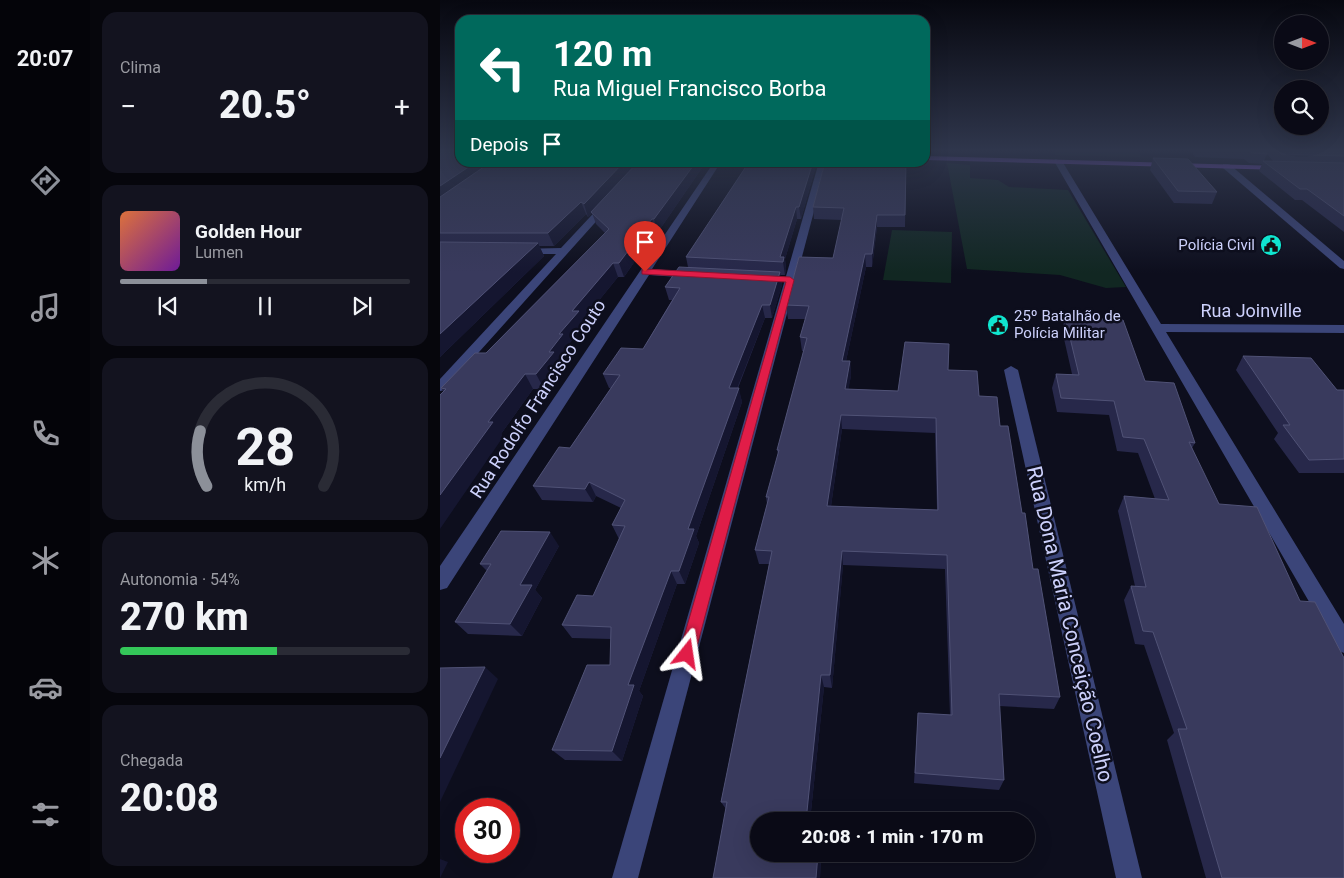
<!DOCTYPE html>
<html lang="pt">
<head>
<meta charset="utf-8">
<style>
	body { margin:0; font-family:Roboto,sans-serif; background:#13131f; color:#f1f3f6; height:100vh; display:flex; flex-direction:column; font-size:19px; white-space:nowrap }
	* { box-sizing:border-box; margin:0 }
	p { font-size:16px; color:#999aa1 }
	.icon { flex:none; width:28px; height:28px; fill:none; stroke:currentColor; stroke-width:2; stroke-linecap:round; stroke-linejoin:round }
	.map { position:relative; flex:1; overflow:hidden }
	.details { display:flex; flex-direction:column; gap:12px; padding:12px; background:#06060c; width:350px }
	.details>* { flex:none }
	.banner { position:absolute; left:15px; top:15px; width:475px; height:152px; border-radius:15px; box-shadow:0 5px 20px #0002,0 0 0 1px #2a2b35; background:#00695c; color:#fff; overflow:hidden }
	.needle { width:32px; rotate:90deg }
	.fabs { position:absolute; left:834px; top:15px; display:grid; gap:10px }
	.fabs a { display:grid; place-items:center; width:55px; height:55px; border-radius:50%; background:#0a0a16; box-shadow:0 5px 20px #0002,0 0 0 1px #2a2b35; font-size:25px }
	.speed { position:absolute; left:15px; top:798px; display:flex; gap:10px; font-size:25px; font-weight:700; text-align:center }
	.speed>* { display:grid; place-content:center; width:65px; height:65px; border-radius:50%; background:#0a0a16; box-shadow:0 5px 20px #0002,0 0 0 1px #2a2b35; line-height:1 }
	.speed .limit { border:8px solid #d22; background:#fff; color:#111 }
	.pin { position:absolute; display:grid; place-items:center; width:42px; height:42px; color:#fff; margin:-51px -21px; border-radius:50% 50% 50% 0; rotate:-45deg; box-shadow:0 0 5px #0007 }
	.pin .icon { rotate:45deg }
	.me { position:absolute; width:55px; margin:-28px; rotate:15deg; stroke-linejoin:round; filter:drop-shadow(0 0 4px #0008) }
	.turn { display:flex; align-items:center; gap:18px; height:105px; padding:0 15px; font-size:22px }
	.turn .icon { width:65px; height:65px; stroke-width:2.5 }
	.turn b { display:block; font-size:35px; line-height:42px }
	.then { display:flex; align-items:center; height:48px; padding:0 15px; background:#0003; gap:10px; font-size:19px }
	.big { font-size:38px; font-weight:800; line-height:1.1 }
	.details .card { flex:1; display:flex; flex-direction:column; justify-content:center; gap:8px; min-width:0; padding:0 18px; border-radius:15px; background:#13131f }
	.details .dial { align-items:center; gap:0 }
	.dial svg { height:130px; overflow:visible; fill:none; stroke:#2a2b35; stroke-width:7; stroke-linecap:round; text-anchor:middle }
	.dial text { fill:#f1f3f6; stroke:none }
	.song { display:flex; align-items:center; gap:15px }
	.cover { width:60px; height:60px; border-radius:8px; background:linear-gradient(135deg,hsl(20 70% 55%),hsl(280 70% 35%)) }
	.played { height:5px; border-radius:2px; background:linear-gradient(90deg,#8c9099 30%,#2a2b35 30%) }
	.keys { display:flex; justify-content:space-around; direction:ltr }
	.heat { display:flex; justify-content:space-between; align-items:center; font-size:28px; direction:ltr }
	.charge { height:8px; border-radius:4px; background:linear-gradient(90deg,#34c759 54%,#2a2b35 0) }
	.trip { position:absolute; left:310px; top:812px; width:285px; height:50px; border-radius:25px; background:#0a0a16; box-shadow:0 5px 20px #0002,0 0 0 1px #2a2b35; font-weight:800; line-height:50px; text-align:center }
	main { display:flex; flex:1; min-height:0 }
	.tabs { display:flex; flex-direction:column; width:90px; justify-content:space-around; align-items:center; background:#040409; color:#999aa1 }
	.tabs .icon { width:35px; height:35px }
	.tabs .on { color:#8c9099 }
	.tabs b { font-size:22px; color:#f1f3f6 }
	.map>svg:first-child { display:block }
</style>
</head>
<body>
<main>
<nav class="tabs">
<b>20:07</b>
<svg class="icon on" aria-label="directions" viewBox="0 0 24 24"><path d="M12 3l9 9-9 9-9-9zM9 14v-3h6M13 9l2 2-2 2"/></svg>
<svg class="icon" aria-label="music" viewBox="0 0 24 24"><path d="M9 18V5l10-2v13"/><circle cx="6" cy="18" r="3"/><circle cx="16" cy="16" r="3"/></svg>
<svg class="icon" aria-label="phone" viewBox="0 0 24 24"><path d="M5 4h4l2 5-3 2q2 4 5 5l2-3 5 2v4C11 20 4 13 5 4z"/></svg>
<svg class="icon" aria-label="climate" viewBox="0 0 24 24"><path d="M12 3v18M4 7l16 10M4 17L20 7"/></svg>
<svg class="icon" aria-label="car" viewBox="0 0 24 24"><path d="M5 17H2v-5l4-1 3-4h7l3 4 3 1v5h-3M9 17h6M6 11h13"/><circle cx="7" cy="17" r="2"/><circle cx="17" cy="17" r="2"/></svg>
<svg class="icon" aria-label="filters" viewBox="0 0 24 24"><path d="M4 7h16M4 17h16"/><circle cx="9" cy="7" r="2"/><circle cx="15" cy="17" r="2"/></svg>
</nav>
<section class="details">
<div class="card"><p>Clima</p>
<div class="heat"><a>−</a><b class="big">20.5°</b><a>+</a></div>
</div>
<div class="card">
<div class="song"><i class="cover"></i><div><b>Golden Hour</b><p>Lumen</p></div></div>
<div class="played"></div>
<div class="keys"><svg class="icon" aria-label="previous" viewBox="0 0 24 24"><path d="M18 5L8 12l10 7zM5 5v14"/></svg><svg class="icon" aria-label="pause" viewBox="0 0 24 24"><path d="M8 5v14M16 5v14"/></svg><svg class="icon" aria-label="next" viewBox="0 0 24 24"><path d="M6 5l10 7-10 7zM19 5v14"/></svg></div>
</div>
<div class="card dial"><svg viewBox="0 0 100 80">
<path d="M14 69A42 42 0 1 1 86 69"/>
<path d="M14 69A42 42 0 0 1 10 35" stroke="#8c9099"/>
<text x="50" y="56" font-size="32" font-weight="700">28</text>
<text x="50" y="72" font-size="11">km/h</text>
</svg></div>
<div class="card"><p>Autonomia · 54%</p><b class="big">270 km</b><div class="charge"></div></div>
<div class="card"><p>Chegada</p><b class="big">20:08</b></div>
</section>
<div class="map">
<svg width="904" height="878" viewBox="0 0 904 878">
	<rect width="100%" height="100%" fill="#0d0e1d"/>
	<g fill="#112722">
		<path d="M 614,150 L 698,150 L 701,157 L 615,155 Z"/>
		<path d="M 507,163 L 530,165 L 530,178 L 558,180 L 569,187 L 628,190 L 686,287 L 666,288 L 620,275 L 527,269 Z"/>
		<path d="M 452,230 L 512,232 L 511,283 L 443,280 Z"/>
	</g>
	<g fill="none" stroke-linecap="round" stroke-linejoin="round">
		<g fill="#3b4579" fill-rule="evenodd">
			<path d="M 615,159 L 622,161 L 721,324 L 904,325 L 904,333 L 726,332 L 904,624 L 904,653 L 897,650 L 614,161 Z"/>
			<path d="M 274,162 L 281,162 L 212,269 L 254,272 L 259,275 L 254,278 L 209,275 L 7,588 L 0,590 L 0,566 Z"/>
			<path d="M 379,162 L 387,162 L 198,878 L 172,878 Z"/>
			<path d="M 783,164 L 789,164 L 904,261 L 904,269 L 900,268 L 783,168 Z"/>
			<path d="M 167,201 L 170,202 L 170,206 L 5,390 L 0,391 L 0,379 L 116,254 L 81,254 L 76,251 L 78,249 L 121,248 L 164,202 Z"/>
			<path d="M 571,366 L 578,370 L 702,878 L 676,878 L 564,370 Z"/>
		</g>
		<path fill="#9c5cf4" fill-rule="evenodd" d="M 485,156 L 841,166 L 845,168 L 841,170 L 485,160 Z"/>
	</g>
	<g fill="#27284a" fill-rule="evenodd">
		<path d="M 0,150 L 20,162 L 266,162 L 218,232 L 215,232 L 184,277 L 178,277 L 143,320 L 145,325 L 128,345 L 130,349 L 119,363 L 121,366 L 104,389 L 93,389 L 61,434 L 63,437 L 3,391 L 1,388 L 46,353 L 165,233 L 156,224 L 152,213 L 148,217 L 146,214 L 114,246 L 99,246 L 104,256 L 0,357 Z"/>
		<path d="M 750,150 L 904,150 L 904,232 L 862,200 L 855,200 L 819,171 L 822,164 L 809,163 L 804,159 L 755,157 ZM 827,154 L 834,162 L 824,161 Z"/>
		<path d="M 713,158 L 777,192 L 772,204 L 734,203 L 710,170 Z"/>
		<path d="M 309,162 L 377,162 L 361,219 L 357,219 L 345,259 L 346,269 L 345,275 L 340,275 L 342,285 L 332,318 L 325,318 L 298,388 L 302,402 L 256,536 L 259,543 L 245,584 L 237,584 L 199,691 L 203,696 L 182,761 L 125,760 L 112,750 L 170,665 L 171,639 L 132,638 L 122,625 L 153,596 L 179,539 L 172,525 L 181,508 L 156,496 L 153,502 L 102,500 L 93,486 L 130,448 L 171,388 L 169,388 L 163,374 L 203,349 L 232,300 L 229,300 L 225,287 L 248,267 L 246,257 Z"/>
		<path d="M 385,162 L 466,162 L 465,227 L 437,227 L 432,267 L 426,267 L 406,361 L 410,361 L 411,376 L 408,389 L 458,391 L 465,342 L 509,344 L 508,370 L 537,371 L 539,396 L 557,397 L 560,426 L 568,426 L 582,513 L 585,513 L 593,569 L 598,569 L 620,697 L 614,709 L 559,706 L 564,780 L 559,790 L 474,783 L 478,713 L 510,715 L 505,569 L 403,565 L 392,688 L 384,687 L 370,821 L 319,821 L 319,854 L 381,854 L 380,878 L 273,878 L 286,809 L 281,802 L 329,564 L 319,564 L 315,550 L 327,504 L 326,497 L 338,454 L 337,450 L 364,351 L 362,351 L 360,337 L 365,319 L 348,319 L 346,305 L 359,257 L 393,258 L 402,220 L 374,219 L 373,207 ZM 402,429 L 495,433 L 497,510 L 391,506 Z"/>
		<path d="M 625,317 L 705,381 L 755,443 L 752,448 L 904,878 L 766,878 L 727,740 L 734,733 L 704,645 L 695,644 L 684,600 L 691,586 L 695,586 L 678,511 L 684,496 L 715,499 L 698,453 L 677,451 L 669,415 L 617,412 L 612,388 L 616,374 L 632,374 L 622,330 Z"/>
		<path d="M 803,356 L 897,390 L 904,390 L 904,473 L 859,473 L 834,439 L 838,433 L 796,370 Z"/>
		<path d="M 119,546 L 95,590 L 102,598 L 82,636 L 28,634 L 15,622 L 47,571 L 40,564 Z"/>
	</g>
	<g fill="#151630">
		<path d="M 36,162 L 58,162 L 0,203 L 0,186 Z"/>
		<path d="M 184,162 L 198,162 L 148,217 L 144,204 Z"/>
		<path d="M 256,162 L 266,162 L 218,232 L 214,219 Z"/>
		<path d="M 373,162 L 377,162 L 361,219 L 359,207 Z"/>
		<path d="M 141,202 L 146,214 L 114,246 L 108,233 Z"/>
		<path d="M 356,207 L 357,219 L 345,259 L 346,269 L 345,275 L 343,262 L 340,257 Z"/>
		<path d="M 437,215 L 437,227 L 432,267 L 432,254 Z"/>
		<path d="M 212,219 L 215,232 L 184,277 L 179,263 Z"/>
		<path d="M 98,243 L 104,256 L 0,357 L 0,334 Z"/>
		<path d="M 425,254 L 426,267 L 403,375 L 402,361 Z"/>
		<path d="M 173,263 L 178,277 L 143,320 L 145,325 L 128,345 L 130,349 L 119,363 L 121,366 L 104,389 L 96,374 L 132,311 Z"/>
		<path d="M 340,272 L 342,285 L 332,318 L 330,305 Z"/>
		<path d="M 322,305 L 325,318 L 292,401 L 289,388 Z"/>
		<path d="M 410,361 L 411,376 L 406,404 L 405,389 Z"/>
		<path d="M 85,374 L 93,389 L 61,434 L 63,437 L 0,529 L 0,495 L 48,422 Z"/>
		<path d="M 299,388 L 302,402 L 256,536 L 259,543 L 245,584 L 239,571 L 248,529 Z"/>
		<path d="M 401,415 L 402,429 L 389,520 L 387,506 Z"/>
		<path d="M 149,482 L 156,496 L 153,502 L 145,489 Z"/>
		<path d="M 110,532 L 119,546 L 95,590 L 102,598 L 82,636 L 70,624 L 80,585 Z"/>
		<path d="M 402,551 L 403,565 L 392,688 L 390,675 Z"/>
		<path d="M 231,571 L 237,584 L 199,691 L 203,696 L 182,761 L 172,751 L 188,685 Z"/>
		<path d="M 45,667 L 58,679 L 0,802 L 0,758 Z"/>
		<path d="M 381,675 L 384,687 L 370,821 L 366,821 Z"/>
		<path d="M 378,854 L 381,854 L 380,878 L 376,878 Z"/>
		<path d="M 0,859 L 8,862 L 0,878 Z"/>
	</g>
	<g fill="#393a5d" stroke="#505276" fill-rule="evenodd">
		<path d="M 0,150 L 20,150 L 20,162 L 36,162 L 0,186 Z"/>
		<path d="M 808,150 L 825,150 L 827,154 L 813,153 Z"/>
		<path d="M 837,150 L 904,150 L 904,156 L 841,154 Z"/>
		<path d="M 713,158 L 748,159 L 777,192 L 738,191 Z"/>
		<path d="M 823,161 L 904,163 L 904,216 L 867,189 L 860,189 Z"/>
		<path d="M 51,162 L 184,162 L 144,204 L 141,202 L 108,233 L 0,233 L 0,197 Z"/>
		<path d="M 198,162 L 256,162 L 214,219 L 212,219 L 179,263 L 173,263 L 132,311 L 139,311 L 119,334 L 123,334 L 109,352 L 114,352 L 96,374 L 85,374 L 48,422 L 53,422 L 0,495 L 0,395 L 6,389 L 1,388 L 35,353 L 46,353 L 169,229 L 151,212 Z"/>
		<path d="M 309,162 L 373,162 L 359,207 L 356,207 L 340,257 L 344,257 L 343,262 L 246,257 Z"/>
		<path d="M 385,162 L 466,162 L 465,215 L 437,215 L 432,254 L 425,254 L 402,361 L 410,361 L 405,389 L 458,391 L 465,342 L 509,344 L 508,370 L 537,371 L 539,396 L 557,397 L 560,426 L 568,426 L 582,513 L 585,513 L 593,569 L 598,569 L 620,697 L 559,694 L 564,780 L 475,773 L 478,713 L 512,715 L 507,555 L 402,551 L 390,675 L 381,675 L 366,821 L 319,821 L 319,854 L 378,854 L 376,878 L 273,878 L 287,802 L 281,802 L 332,551 L 315,550 L 329,497 L 326,497 L 339,450 L 337,450 L 367,338 L 360,337 L 369,306 L 346,305 L 359,257 L 393,258 L 404,208 L 373,207 ZM 401,415 L 496,418 L 498,510 L 387,506 Z"/>
		<path d="M 0,242 L 98,243 L 0,334 Z"/>
		<path d="M 239,267 L 340,272 L 330,305 L 322,305 L 289,388 L 299,388 L 248,529 L 254,529 L 239,571 L 231,571 L 188,685 L 194,685 L 172,751 L 112,750 L 147,665 L 170,665 L 171,627 L 122,625 L 137,595 L 153,596 L 185,526 L 172,525 L 185,500 L 149,482 L 145,489 L 93,486 L 119,447 L 130,448 L 180,375 L 163,374 L 181,348 L 203,349 L 240,288 L 225,287 Z"/>
		<path d="M 625,317 L 683,320 L 705,381 L 734,383 L 755,443 L 749,442 L 779,504 L 817,507 L 860,601 L 875,602 L 904,658 L 904,878 L 782,878 L 738,729 L 747,729 L 713,632 L 703,631 L 691,586 L 706,587 L 684,496 L 729,500 L 704,439 L 683,437 L 674,401 L 621,398 L 616,374 L 639,375 Z"/>
		<path d="M 803,356 L 871,358 L 897,390 L 904,390 L 904,459 L 869,460 L 843,425 L 850,425 Z"/>
		<path d="M 61,531 L 110,532 L 80,585 L 92,585 L 70,624 L 15,622 L 51,564 L 40,564 Z"/>
		<path d="M 45,667 L 0,758 L 0,668 Z"/>
	</g>
	<linearGradient id="sky" x2="0" y2="1"><stop stop-color="#070810"/><stop offset="0.55" stop-color="#2f364c"/><stop offset="1" stop-color="#2f364c" stop-opacity="0"/></linearGradient>
	<rect width="904" height="273" fill="url(#sky)"/>
	<path fill="#e11d48" stroke="#92132f" d="M 205,269 L 350,277 L 354,280 L 255,654 L 253,659 L 247,661 L 242,659 L 239,654 L 346,282 L 202,274 L 202,270 Z"/>
	<defs>
		<g id="civic-disc" transform="scale(1.125)"><circle r="9.5" fill="#10e5cf" stroke="#0d0e1d"/><path d="M-.6-6.5H3V-4.5H.6V-3L4-1V1h2V6H-6V1h2V-1L-.6-3ZM-1.2 2.5V6h2.4V2.5Z" fill="#111"/></g>
	</defs>
	<g fill-rule="evenodd">
		<use href="#civic-disc" x="831" y="245"/>
		<use href="#civic-disc" x="558" y="325"/>
	</g>
	<g text-anchor="middle" stroke-width="5" stroke-linejoin="round" paint-order="stroke">
		<g font-size="15" fill="#cdd1fc" stroke="#0d0e1d" text-anchor="end">
			<text x="815" y="250">Polícia Civil</text>
			<text x="574" y="321" text-anchor="start">25º Batalhão de<tspan x="574" dy="17">Polícia Militar</tspan></text>
		</g>
		<g font-size="18" fill="#cdd1fc" stroke="#0d0e1d">
			<text x="811" y="317">Rua Joinville</text>
			<text transform="translate(98 399) rotate(-57)" y="6">Rua Rodolfo Francisco Couto</text>
		</g>
		<g font-size="21" fill="#cdd1fc" stroke="#0d0e1d">
			<text transform="translate(630 624) rotate(77)" y="7">Rua Dona Maria Conceição Coelho</text>
		</g>
	</g>
</svg>
<div class="fabs">
<a><svg class="needle" viewBox="-14 -14 28 28"><path d="M0-13l5 13h-10z" fill="#e53935"/><path d="M0 13l5-13h-10z" fill="#999aa1"/></svg></a>
<a><svg class="icon" aria-label="search" viewBox="0 0 24 24"><circle cx="10" cy="10" r="6"/><path d="M15 15l6 6"/></svg></a>
</div>
<div class="speed"><div class="limit">30</div></div>
<div class="pin" style="left:205px;top:272px;background:#d93025"><svg class="icon" aria-label="arrive" viewBox="0 0 24 24"><path d="M6 21V4h12l-3 4 3 4H6"/></svg></div>
<svg class="me" style="left:247px;top:654px" viewBox="-20 -20 40 40"><path d="M0-17L14 15 0 8-14 15z" fill="#e11d48" stroke="#fff" stroke-width="4"/></svg>
<div class="trip">20:08 · 1 min · 170 m</div>
<div class="banner">
<div class="turn"><svg class="icon" aria-label="left" viewBox="0 0 24 24"><path d="M17 20v-9H6M10 6l-5 5 5 5"/></svg><div><b>120 m</b>Rua Miguel Francisco Borba</div></div>
<div class="then">Depois<svg class="icon" aria-label="arrive" viewBox="0 0 24 24"><path d="M6 21V4h12l-3 4 3 4H6"/></svg></div>
</div>
</div>
</main>
</body>
</html>
